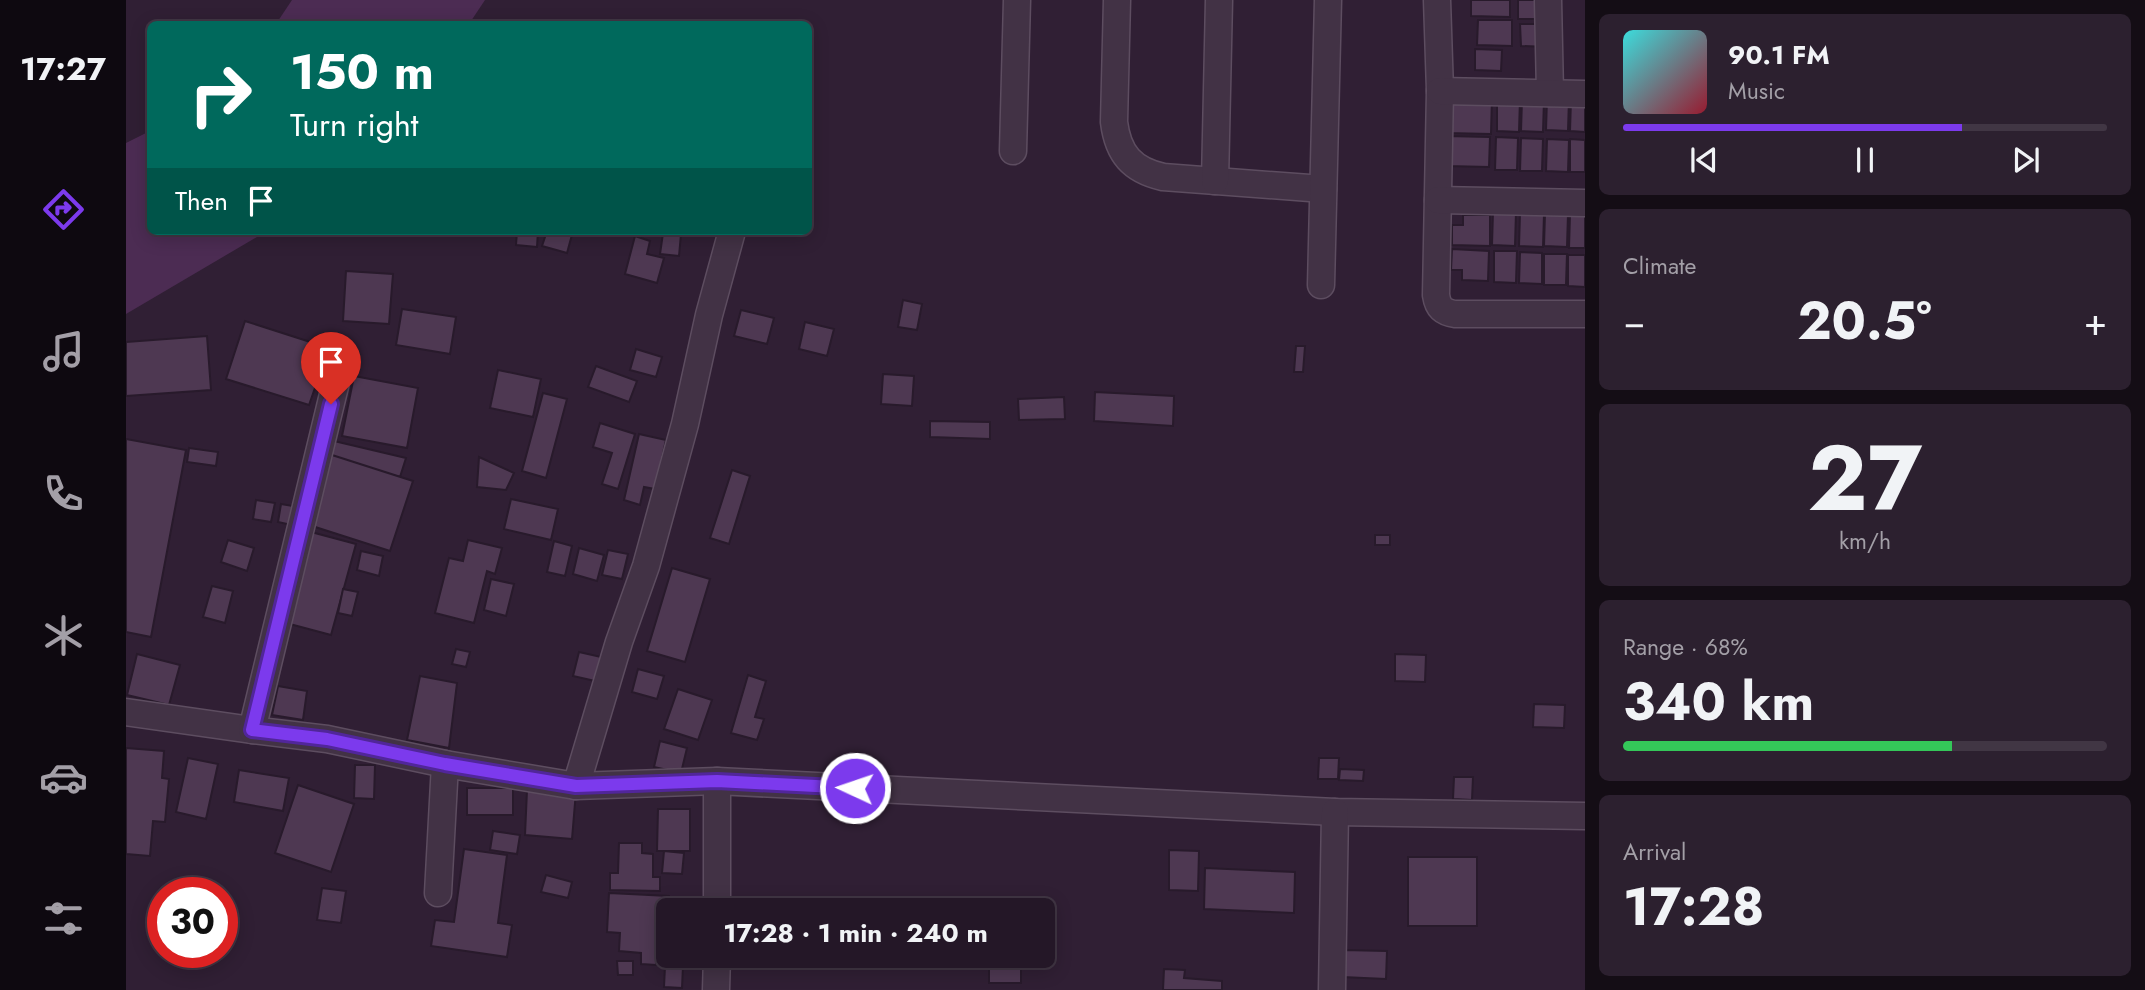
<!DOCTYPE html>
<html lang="en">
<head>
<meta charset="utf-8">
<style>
	body { margin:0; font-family:Jost,sans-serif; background:#2c202f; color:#f1f3f6; height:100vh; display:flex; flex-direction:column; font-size:26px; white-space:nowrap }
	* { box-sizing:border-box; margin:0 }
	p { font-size:23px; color:#a39fa7 }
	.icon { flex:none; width:38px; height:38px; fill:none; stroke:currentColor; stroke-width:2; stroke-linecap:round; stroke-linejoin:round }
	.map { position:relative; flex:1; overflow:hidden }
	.drawer { display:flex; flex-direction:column; gap:14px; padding:14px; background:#140d15; width:560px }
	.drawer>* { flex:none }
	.guide { position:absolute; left:21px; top:21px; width:665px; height:214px; border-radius:10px; box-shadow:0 4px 18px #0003,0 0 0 2px #413644; background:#00695c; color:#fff; overflow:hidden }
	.speed { position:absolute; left:21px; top:877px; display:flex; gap:14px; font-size:35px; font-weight:700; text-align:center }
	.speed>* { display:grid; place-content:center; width:91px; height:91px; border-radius:50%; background:#241727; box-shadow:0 4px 18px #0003,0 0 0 2px #413644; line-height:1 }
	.speed .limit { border:10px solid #d22; background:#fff; color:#111 }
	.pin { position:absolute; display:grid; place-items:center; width:60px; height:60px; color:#fff; margin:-72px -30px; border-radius:50% 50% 50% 0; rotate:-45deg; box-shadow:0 0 7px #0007 }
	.pin .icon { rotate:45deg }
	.me { position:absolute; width:77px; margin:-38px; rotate:273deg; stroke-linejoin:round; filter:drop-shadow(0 0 5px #0008) }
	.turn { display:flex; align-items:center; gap:24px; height:147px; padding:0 28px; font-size:32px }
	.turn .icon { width:91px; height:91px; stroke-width:2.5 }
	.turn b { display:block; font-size:49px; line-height:60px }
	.then { display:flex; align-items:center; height:66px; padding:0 28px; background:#0003; gap:14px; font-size:26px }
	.big { font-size:52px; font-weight:700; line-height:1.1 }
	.drawer .widget { flex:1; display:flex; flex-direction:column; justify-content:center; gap:10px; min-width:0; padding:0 24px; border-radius:10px; background:#2c202f }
	.drawer .dial { align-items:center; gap:0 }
	.dial b { font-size:91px; line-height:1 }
	.song { display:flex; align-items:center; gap:21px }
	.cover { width:84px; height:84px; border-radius:10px; background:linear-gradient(135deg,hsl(180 70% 55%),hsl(350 70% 35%)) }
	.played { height:7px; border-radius:4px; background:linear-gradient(90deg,#7c3aed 70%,#413644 70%) }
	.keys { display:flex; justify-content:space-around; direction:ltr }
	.heat { display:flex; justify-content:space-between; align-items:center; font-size:38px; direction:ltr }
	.charge { height:10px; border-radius:5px; background:linear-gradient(90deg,#34c759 68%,#413644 0) }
	.trip { position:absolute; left:530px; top:898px; width:399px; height:70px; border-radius:10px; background:#241727; box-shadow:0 4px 18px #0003,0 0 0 2px #413644; font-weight:700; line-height:70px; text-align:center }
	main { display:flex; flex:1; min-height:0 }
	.dock { display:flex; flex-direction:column; width:126px; justify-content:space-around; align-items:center; background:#0e0910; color:#a39fa7 }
	.dock .icon { width:49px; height:49px }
	.dock .current { color:#7c3aed }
	.dock b { font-size:32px; color:#f1f3f6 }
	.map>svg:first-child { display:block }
</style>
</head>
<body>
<main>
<nav class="dock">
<b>17:27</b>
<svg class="icon current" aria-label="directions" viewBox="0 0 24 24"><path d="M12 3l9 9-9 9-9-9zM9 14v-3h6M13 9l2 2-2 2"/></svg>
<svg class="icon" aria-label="music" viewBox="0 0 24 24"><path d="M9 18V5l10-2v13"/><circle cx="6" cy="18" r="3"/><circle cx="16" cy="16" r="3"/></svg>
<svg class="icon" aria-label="phone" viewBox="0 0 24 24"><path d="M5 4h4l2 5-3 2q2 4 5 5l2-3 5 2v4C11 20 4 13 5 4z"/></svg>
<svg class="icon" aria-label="climate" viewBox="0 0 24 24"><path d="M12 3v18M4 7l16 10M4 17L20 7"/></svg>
<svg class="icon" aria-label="car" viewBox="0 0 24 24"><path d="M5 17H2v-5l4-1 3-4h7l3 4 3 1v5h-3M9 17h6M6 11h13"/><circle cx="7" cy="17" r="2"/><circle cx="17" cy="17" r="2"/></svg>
<svg class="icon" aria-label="filters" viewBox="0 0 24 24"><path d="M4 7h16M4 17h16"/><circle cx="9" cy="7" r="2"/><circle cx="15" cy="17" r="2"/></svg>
</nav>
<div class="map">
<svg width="1459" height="990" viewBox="0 0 1459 990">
	<rect width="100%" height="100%" fill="#301f34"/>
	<g fill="#4c2c53">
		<path d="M 166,0 L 359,0 L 343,24 L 150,24 Z"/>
		<path d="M 24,131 L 24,231 L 141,231 L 0,314 L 0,143 Z"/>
	</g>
	<g fill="#4e3852" stroke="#281a2b" stroke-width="2">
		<path d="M 1345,0 L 1384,0 L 1384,17 L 1345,16 Z"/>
		<rect x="1392" y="0" width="32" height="19"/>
		<path d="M 1352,20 L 1386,20 L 1386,46 L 1351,45 Z"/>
		<path d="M 1394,24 L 1421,24 L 1422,47 L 1395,46 Z"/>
		<path d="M 1349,49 L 1376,50 L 1375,71 L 1349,70 Z"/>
		<path d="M 1321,96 L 1366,97 L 1365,134 L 1320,133 Z"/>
		<path d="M 1371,98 L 1394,99 L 1393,132 L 1371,131 Z"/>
		<path d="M 1421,98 L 1443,99 L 1442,131 L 1420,130 Z"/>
		<path d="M 1396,99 L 1418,100 L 1417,132 L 1395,131 Z"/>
		<path d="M 1445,99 L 1459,99 L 1459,132 L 1444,131 Z"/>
		<path d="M 1321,136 L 1364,137 L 1363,167 L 1320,166 Z"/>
		<path d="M 1370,137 L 1392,138 L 1391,170 L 1369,170 Z"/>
		<path d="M 1395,138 L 1417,139 L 1416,171 L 1394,171 Z"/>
		<path d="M 1421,139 L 1443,140 L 1442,172 L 1420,171 Z"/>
		<path d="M 1444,139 L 1459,140 L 1459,172 L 1444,172 Z"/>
		<path d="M 1367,211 L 1390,212 L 1389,246 L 1366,245 Z"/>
		<path d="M 1394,213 L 1418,214 L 1417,247 L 1393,246 Z"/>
		<path d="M 1419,213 L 1442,214 L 1441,247 L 1418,246 Z"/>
		<path d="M 1444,214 L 1459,215 L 1459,248 L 1443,248 Z"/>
		<path d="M 1337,215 L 1364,215 L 1364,246 L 1326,245 L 1326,225 L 1337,225 Z"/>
		<path d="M 391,231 L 412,231 L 411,247 L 390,245 Z"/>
		<path d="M 421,231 L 447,231 L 441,253 L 416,246 Z"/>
		<path d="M 537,233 L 555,234 L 553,256 L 534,254 Z"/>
		<path d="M 509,236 L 524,241 L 521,254 L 538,258 L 531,283 L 499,274 Z"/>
		<path d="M 1326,249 L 1363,251 L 1362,281 L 1336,280 L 1336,270 L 1325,270 Z"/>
		<path d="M 1368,251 L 1391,251 L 1390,283 L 1368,282 Z"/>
		<path d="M 1394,252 L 1416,253 L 1416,284 L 1393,283 Z"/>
		<path d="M 1418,254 L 1441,254 L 1440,285 L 1418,285 Z"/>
		<path d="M 1442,255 L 1459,255 L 1459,287 L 1442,286 Z"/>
		<path d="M 220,271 L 267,274 L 263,324 L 217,321 Z"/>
		<path d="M 777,300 L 796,304 L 791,330 L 772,327 Z"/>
		<path d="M 276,309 L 330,317 L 324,354 L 270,345 Z"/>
		<path d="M 615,310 L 648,318 L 641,344 L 608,336 Z"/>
		<path d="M 119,321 L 203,348 L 183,405 L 100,379 Z"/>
		<path d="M 679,322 L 708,329 L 701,356 L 673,349 Z"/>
		<path d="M 81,336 L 85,390 L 0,396 L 0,342 Z"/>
		<path d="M 1170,346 L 1179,346 L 1177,372 L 1168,372 Z"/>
		<path d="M 510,349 L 536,357 L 530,377 L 504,370 Z"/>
		<path d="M 470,366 L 511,381 L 503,402 L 462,387 Z"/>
		<path d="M 372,370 L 415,379 L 407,417 L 364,408 Z"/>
		<path d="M 757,374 L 788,376 L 786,406 L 755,404 Z"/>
		<path d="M 228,376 L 292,388 L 281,448 L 216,436 Z"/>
		<path d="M 969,392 L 1048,396 L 1047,426 L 968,421 Z"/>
		<path d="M 417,393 L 441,399 L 420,478 L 396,471 Z"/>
		<path d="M 938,397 L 939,419 L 893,420 L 892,399 Z"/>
		<path d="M 804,421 L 864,422 L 864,439 L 804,437 Z"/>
		<path d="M 474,423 L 509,434 L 492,489 L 476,484 L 486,453 L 467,447 Z"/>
		<path d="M 513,434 L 540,440 L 529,489 L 518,487 L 514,505 L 498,500 Z"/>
		<path d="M 0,439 L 60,450 L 25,637 L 0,632 Z"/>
		<path d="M 208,441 L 280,458 L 274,477 L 203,461 Z"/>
		<path d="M 63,448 L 92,452 L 90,466 L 61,462 Z"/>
		<path d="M 206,455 L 287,481 L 264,551 L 183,525 Z"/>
		<path d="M 353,457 L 388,473 L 380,490 L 351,487 Z"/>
		<path d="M 606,470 L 624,476 L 603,544 L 584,538 Z"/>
		<path d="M 385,499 L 432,509 L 425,540 L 378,529 Z"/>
		<path d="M 130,500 L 149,503 L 145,522 L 127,519 Z"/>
		<path d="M 155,504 L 173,507 L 170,526 L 152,522 Z"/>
		<path d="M 185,532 L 230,544 L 205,635 L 160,623 Z"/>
		<rect x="1249" y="535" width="15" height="10"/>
		<path d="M 102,540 L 128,548 L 121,571 L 95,562 Z"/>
		<path d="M 342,540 L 376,548 L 369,574 L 361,571 L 348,623 L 309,613 L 323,558 L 337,561 Z"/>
		<path d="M 428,541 L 446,546 L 439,576 L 421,572 Z"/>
		<path d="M 453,548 L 478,555 L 471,581 L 447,574 Z"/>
		<path d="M 482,550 L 502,554 L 496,579 L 476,575 Z"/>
		<path d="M 235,551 L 257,556 L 253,576 L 231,570 Z"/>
		<path d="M 546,568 L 584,579 L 559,662 L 521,651 Z"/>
		<path d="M 365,579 L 388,584 L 380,616 L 358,610 Z"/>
		<path d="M 86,586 L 107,591 L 99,623 L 77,617 Z"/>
		<path d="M 217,589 L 232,592 L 226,616 L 212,613 Z"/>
		<path d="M 330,649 L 344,652 L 340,667 L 326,664 Z"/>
		<path d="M 453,652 L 484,659 L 478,683 L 447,676 Z"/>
		<path d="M 11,654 L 54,665 L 43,705 L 1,695 Z"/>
		<path d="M 1269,654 L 1300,655 L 1299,682 L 1269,681 Z"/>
		<path d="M 512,669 L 538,676 L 531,699 L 506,692 Z"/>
		<path d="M 622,675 L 640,681 L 629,717 L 638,719 L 631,740 L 605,733 Z"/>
		<path d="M 294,676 L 331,683 L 323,748 L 281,740 Z"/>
		<path d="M 152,686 L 181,691 L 177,720 L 146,715 Z"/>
		<path d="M 552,689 L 586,700 L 572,740 L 538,729 Z"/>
		<path d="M 1408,704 L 1439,705 L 1438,728 L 1407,727 Z"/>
		<path d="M 534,741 L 561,748 L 555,773 L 528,767 Z"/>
		<path d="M 0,748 L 38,751 L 36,778 L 43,779 L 39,822 L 27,821 L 24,856 L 0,854 Z"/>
		<path d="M 62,758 L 92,764 L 80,819 L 50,812 Z"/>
		<path d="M 1193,758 L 1213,758 L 1212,779 L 1192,779 Z"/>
		<path d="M 229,765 L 249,765 L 248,799 L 228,798 Z"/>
		<path d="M 1214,769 L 1238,770 L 1237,781 L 1213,780 Z"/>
		<path d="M 113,770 L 163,778 L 157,811 L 108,802 Z"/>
		<path d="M 1328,777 L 1347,777 L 1346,800 L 1327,799 Z"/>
		<path d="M 172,785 L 228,804 L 205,872 L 149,853 Z"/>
		<rect x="341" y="788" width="46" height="27"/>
		<path d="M 401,790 L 450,791 L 446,839 L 399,835 Z"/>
		<path d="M 532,809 L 564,809 L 564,851 L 531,851 Z"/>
		<path d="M 367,831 L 394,835 L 391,854 L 364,850 Z"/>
		<path d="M 493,843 L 516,843 L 516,853 L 527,854 L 527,877 L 534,877 L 534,891 L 484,890 L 484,873 L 492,873 Z"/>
		<path d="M 338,849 L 381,855 L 372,923 L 386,925 L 381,957 L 305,946 L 309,920 L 328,922 Z"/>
		<path d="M 1043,850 L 1073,851 L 1072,891 L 1043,890 Z"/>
		<path d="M 538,851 L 558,853 L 556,874 L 536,873 Z"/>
		<rect x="1282" y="857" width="69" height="69"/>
		<path d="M 1079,868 L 1169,872 L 1168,913 L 1078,909 Z"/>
		<path d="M 420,875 L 446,882 L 442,898 L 415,892 Z"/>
		<path d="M 196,888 L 220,891 L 215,923 L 191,920 Z"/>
		<path d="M 483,893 L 543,896 L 542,956 L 554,957 L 531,955 L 530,965 L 515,964 L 515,953 L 493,951 L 494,933 L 481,932 Z"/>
		<path d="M 1217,950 L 1261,951 L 1260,979 L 1216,977 Z"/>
		<path d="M 863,960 L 895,961 L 895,983 L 863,983 Z"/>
		<path d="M 491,961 L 507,961 L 507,975 L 492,975 Z"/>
		<path d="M 539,966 L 557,966 L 556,988 L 538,987 Z"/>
		<path d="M 1038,969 L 1059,970 L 1058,978 L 1096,981 L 1096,990 L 1037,990 Z"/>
	</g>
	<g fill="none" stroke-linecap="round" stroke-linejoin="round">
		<g stroke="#5d4d60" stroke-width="29">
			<g id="minor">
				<path d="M 991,0 L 988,122 C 992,154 1006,170 1037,177 L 1197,189"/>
				<path d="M 1311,0 L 1314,91 L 1310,295 C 1312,308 1317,312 1329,314 L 1459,314"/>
				<path d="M 1422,0 L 1424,93"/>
				<path d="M 1314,91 L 1459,94"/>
				<path d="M 887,151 L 891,0"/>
				<path d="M 1089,181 L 1093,0"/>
				<path d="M 1312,200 L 1459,203"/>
				<path d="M 1195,285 L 1202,0"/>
				<path d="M 0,712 L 126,730 L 201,739 L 319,764 L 450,786 L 591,781 L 1209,812 L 1459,816"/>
				<path d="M 126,730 L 217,353"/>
				<path d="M 450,786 L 493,642 L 520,566 L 559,424 L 583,315 L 606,231"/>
				<path d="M 312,893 L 319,764"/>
				<path d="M 591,910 L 591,781"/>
				<path d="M 590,990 L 591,956"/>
				<path d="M 1206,990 L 1209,812"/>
			</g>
		</g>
		<use href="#minor" stroke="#423245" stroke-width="26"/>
	</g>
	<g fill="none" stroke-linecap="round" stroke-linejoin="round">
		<g stroke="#51269a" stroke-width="18">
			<path id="route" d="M 205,404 L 126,730 L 201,739 L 319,764 L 450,786 L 591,781 L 729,788"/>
		</g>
		<use href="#route" stroke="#7c3aed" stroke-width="12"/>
	</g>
</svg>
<div class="speed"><div class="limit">30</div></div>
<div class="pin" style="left:205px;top:404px;background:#d93025"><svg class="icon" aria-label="arrive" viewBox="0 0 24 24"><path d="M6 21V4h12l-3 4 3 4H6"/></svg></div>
<svg class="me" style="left:729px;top:788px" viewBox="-20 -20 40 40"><circle r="17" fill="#7c3aed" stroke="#fff" stroke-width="3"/><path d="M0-11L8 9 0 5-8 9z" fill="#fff"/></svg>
<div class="trip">17:28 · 1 min · 240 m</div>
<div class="guide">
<div class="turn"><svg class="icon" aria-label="right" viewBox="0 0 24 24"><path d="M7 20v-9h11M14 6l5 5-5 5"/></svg><div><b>150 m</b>Turn right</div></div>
<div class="then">Then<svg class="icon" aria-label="arrive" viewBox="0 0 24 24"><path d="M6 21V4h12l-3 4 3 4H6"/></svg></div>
</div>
</div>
<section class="drawer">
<div class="widget">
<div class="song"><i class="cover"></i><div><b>90.1 FM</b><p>Music</p></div></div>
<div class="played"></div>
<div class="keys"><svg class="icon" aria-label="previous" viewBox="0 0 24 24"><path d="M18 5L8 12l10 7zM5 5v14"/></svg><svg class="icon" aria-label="pause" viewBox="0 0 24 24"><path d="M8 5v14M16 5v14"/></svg><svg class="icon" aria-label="next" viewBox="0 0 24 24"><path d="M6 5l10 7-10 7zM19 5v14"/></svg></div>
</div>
<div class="widget"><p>Climate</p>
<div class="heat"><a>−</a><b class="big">20.5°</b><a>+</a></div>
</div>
<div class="widget dial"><b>27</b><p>km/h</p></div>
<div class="widget"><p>Range · 68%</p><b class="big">340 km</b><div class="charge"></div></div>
<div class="widget"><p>Arrival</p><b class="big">17:28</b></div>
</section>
</main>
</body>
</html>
